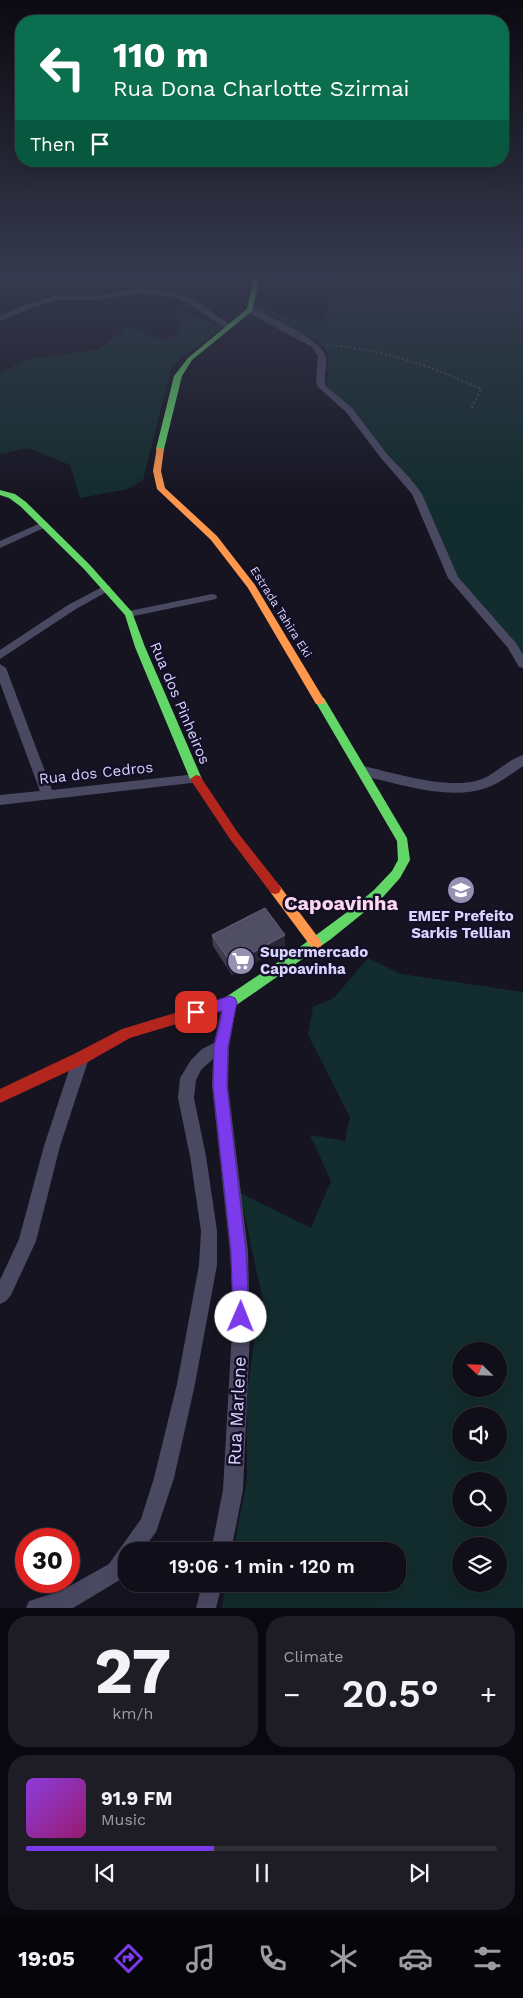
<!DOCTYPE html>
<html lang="en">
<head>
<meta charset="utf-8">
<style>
	body { margin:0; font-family:"Work Sans",sans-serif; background:#1e1d26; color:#f1f3f6; height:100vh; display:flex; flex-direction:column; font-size:19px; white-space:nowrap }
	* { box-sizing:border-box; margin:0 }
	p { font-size:16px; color:#9c9ca2 }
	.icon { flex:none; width:28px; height:28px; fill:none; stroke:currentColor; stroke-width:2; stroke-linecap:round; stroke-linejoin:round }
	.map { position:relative; height:1608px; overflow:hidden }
	.details { display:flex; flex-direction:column; gap:8px; padding:8px; background:#09080e; flex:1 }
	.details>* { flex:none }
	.hud { position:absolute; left:15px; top:15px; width:494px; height:152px; border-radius:20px; box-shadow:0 5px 20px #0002,0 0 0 1px #302f38; background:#0b6e4f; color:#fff; overflow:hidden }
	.needle { width:32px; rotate:293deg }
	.fabs { position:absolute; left:452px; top:1342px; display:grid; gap:10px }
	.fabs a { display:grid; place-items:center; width:55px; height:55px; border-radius:50%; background:#100f19; box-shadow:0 5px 20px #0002,0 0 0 1px #302f38; font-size:25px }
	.speed { position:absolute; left:15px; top:1528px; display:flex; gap:10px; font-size:25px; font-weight:700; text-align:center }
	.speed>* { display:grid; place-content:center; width:65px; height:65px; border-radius:50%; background:#100f19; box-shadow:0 5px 20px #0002,0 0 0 1px #302f38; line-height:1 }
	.speed .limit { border:8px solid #d22; background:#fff; color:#111 }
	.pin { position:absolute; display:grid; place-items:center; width:42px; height:42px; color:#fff; margin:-21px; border-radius:10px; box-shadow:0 2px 8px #0006 }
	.me { position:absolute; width:55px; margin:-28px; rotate:1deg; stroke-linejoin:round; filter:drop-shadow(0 0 4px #0008) }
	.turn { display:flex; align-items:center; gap:18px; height:105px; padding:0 15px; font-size:22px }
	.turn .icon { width:65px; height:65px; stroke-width:2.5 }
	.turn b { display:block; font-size:35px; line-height:42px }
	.then { display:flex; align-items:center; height:48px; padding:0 15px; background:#0003; gap:10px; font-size:19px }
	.big { font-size:38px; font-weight:600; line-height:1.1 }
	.details .widget { flex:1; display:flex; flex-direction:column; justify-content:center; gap:8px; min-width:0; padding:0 18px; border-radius:20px; background:#1e1d26 }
	.details .dial { align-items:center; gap:0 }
	.dial b { font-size:65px; line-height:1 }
	.song { display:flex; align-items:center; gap:15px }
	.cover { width:60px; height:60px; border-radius:8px; background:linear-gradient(135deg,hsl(270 70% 55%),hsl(320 70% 35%)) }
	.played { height:5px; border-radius:2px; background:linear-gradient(90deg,#7c3aed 40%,#302f38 40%) }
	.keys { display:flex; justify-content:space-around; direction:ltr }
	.heat { display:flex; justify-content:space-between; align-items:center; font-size:28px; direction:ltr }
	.details .tiles { flex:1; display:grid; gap:8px; grid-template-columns:1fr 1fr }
	.widget:last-child { grid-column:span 2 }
	.trip { position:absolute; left:118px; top:1542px; width:288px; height:50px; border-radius:20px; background:#100f19; box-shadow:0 5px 20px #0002,0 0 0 1px #302f38; font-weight:600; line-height:50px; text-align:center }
	.dock { display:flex; height:80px; justify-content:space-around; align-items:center; background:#06060a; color:#9c9ca2 }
	.dock .icon { width:35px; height:35px }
	.dock .current { color:#7c3aed }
	.dock b { font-size:22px; color:#f1f3f6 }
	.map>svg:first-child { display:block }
</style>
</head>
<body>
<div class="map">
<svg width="523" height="1608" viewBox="0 0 523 1608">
	<rect width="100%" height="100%" fill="#161421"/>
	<g fill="#132c2d" fill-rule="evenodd">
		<path d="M 336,277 L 523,277 L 523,659 L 454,576 L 445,555 L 440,534 L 413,481 L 374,440 L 352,411 L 327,386 L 328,353 L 319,342 L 257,312 L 255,303 L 299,321 L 325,321 L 329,306 L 319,293 Z"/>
		<path d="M 176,309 L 223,327 L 172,365 L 143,480 L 128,489 L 80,498 L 70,465 L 28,448 L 0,454 L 0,373 L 26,360 L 99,349 L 128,326 L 165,341 L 180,333 Z"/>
		<path d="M 368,958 L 401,974 L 523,992 L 523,1608 L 222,1608 L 226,1584 L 396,1584 L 396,1551 L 233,1551 L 247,1480 L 247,1395 L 256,1327 L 263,1301 L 240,1193 L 311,1228 L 331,1181 L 310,1135 L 345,1141 L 350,1117 L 308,1035 L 313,1007 L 334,998 ZM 461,1351 L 499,1351 L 499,1389 L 461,1389 ZM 461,1416 L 499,1416 L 499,1454 L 461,1454 ZM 461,1481 L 499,1481 L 499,1519 L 461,1519 ZM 461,1546 L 499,1546 L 499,1584 L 461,1584 Z"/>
	</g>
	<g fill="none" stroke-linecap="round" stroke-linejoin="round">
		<path stroke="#44505f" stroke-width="2" stroke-dasharray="2 2.5" stroke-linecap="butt" d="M 327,345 C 381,349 432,366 481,389 L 471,409"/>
		<g fill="#4a4962" fill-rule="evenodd">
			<path d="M 137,289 L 174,293 L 195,300 L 232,326 L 225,328 L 189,304 L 173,297 L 137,293 L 95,300 L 55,300 L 32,308 L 0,321 L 0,316 L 26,304 L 55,296 L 95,296 Z"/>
			<path d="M 247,308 L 253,308 C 270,318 318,337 325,355 C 329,364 322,376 326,386 L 352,408 L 387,454 L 410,478 L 422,494 L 458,577 L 516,643 L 523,655 L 523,668 L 519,667 L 508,648 L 448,578 L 412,494 L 381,458 L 346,412 L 318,387 L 316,381 L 318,356 L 312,347 L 247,312 Z"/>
			<path d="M 43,522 L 46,523 L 46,527 L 0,548 L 0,541 Z"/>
			<path d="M 106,585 L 110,586 L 110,590 L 76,609 L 0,659 L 0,650 L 68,605 Z"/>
			<path d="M 212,594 L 216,595 L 217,597 L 216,599 L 129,617 L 124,614 L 129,611 Z"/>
			<path d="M 0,664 L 6,668 L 52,790 L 196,774 L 200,776 L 202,779 L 200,782 L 0,805 L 0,795 L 40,791 L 0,683 Z"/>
			<path d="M 523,755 L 523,766 C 511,774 500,783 486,788 C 448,801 401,784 363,776 L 359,774 L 357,771 L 359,768 L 363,766 C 395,773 447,790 479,780 C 495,775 507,760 523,755 Z"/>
			<path d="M 230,995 L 235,997 L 237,1002 L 229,1047 L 228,1086 L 248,1252 L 250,1331 L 243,1490 L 231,1551 L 211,1551 L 223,1490 L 232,1331 L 232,1290 L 230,1252 L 212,1086 L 213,1059 L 201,1070 L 196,1080 L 194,1098 L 206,1156 L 217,1231 L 217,1265 L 195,1384 L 174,1478 L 156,1532 L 142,1551 L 126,1551 L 126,1574 L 123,1578 L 73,1608 L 26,1608 L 29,1601 L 61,1591 L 109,1564 L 141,1519 L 154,1478 L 177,1384 L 199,1265 L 201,1231 L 190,1156 L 178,1098 L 180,1078 L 191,1060 L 202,1049 L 214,1043 L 223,1002 L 225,997 Z"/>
			<path d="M 81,1051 L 86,1053 L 89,1058 L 60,1146 L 36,1241 L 11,1295 L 6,1301 L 0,1304 L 0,1280 L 19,1239 L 44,1146 L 73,1058 L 76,1053 Z"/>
			<path d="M 202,1584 L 222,1584 L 216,1608 L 196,1608 Z"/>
		</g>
		<g fill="#63d668" fill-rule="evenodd">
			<path d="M 254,277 L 260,277 L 252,311 L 192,360 L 182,376 L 164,449 L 157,451 L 156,449 L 174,376 L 188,358 L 247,309 Z"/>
			<path d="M 0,490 L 15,494 L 26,502 L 89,564 L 132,612 L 145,647 L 202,779 L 200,782 L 196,783 L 190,779 L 135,647 L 125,615 L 83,568 L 20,506 L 9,498 L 0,495 Z"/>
			<path d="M 320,697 L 324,698 L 407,838 L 410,860 L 400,878 L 383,897 L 331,939 L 251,995 L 235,1006 L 218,1012 L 213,1010 L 211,1006 L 213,1002 L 226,997 L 293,952 L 350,910 L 374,890 L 392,871 L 398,860 L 397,841 L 315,701 Z"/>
		</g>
		<g fill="#ff974d" fill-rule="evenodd">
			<path d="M 157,447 L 164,449 L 161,471 L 165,488 L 217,536 L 255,585 L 325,701 L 324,704 L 316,704 L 248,588 L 211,540 L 157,489 L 153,471 Z"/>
			<path d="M 275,884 L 279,885 L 320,940 L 322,944 L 320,948 L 316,949 L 312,948 L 271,893 L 269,889 L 271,885 Z"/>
		</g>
		<g fill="#b3261e" fill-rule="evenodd">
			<path d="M 196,775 L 200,776 L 238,833 L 279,885 L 281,889 L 279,893 L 275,894 L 271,893 L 230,839 L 190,779 Z"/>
			<path d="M 218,1000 L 223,1002 L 225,1006 L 223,1010 L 130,1038 L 86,1063 L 0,1103 L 0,1089 L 76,1053 L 122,1029 Z"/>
		</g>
	</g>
	<path fill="#403d50" d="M 212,935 L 285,935 L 285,946 L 232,975 L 213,946 Z"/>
	<path fill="#282635" d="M 285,935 L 285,946 L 232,975 L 232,964 Z"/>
	<path fill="#504e63" stroke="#66637b" d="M 265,908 L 285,935 L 232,964 L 212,935 Z"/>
	<linearGradient id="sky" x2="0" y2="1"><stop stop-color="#0c0b12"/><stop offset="0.55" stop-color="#363a4e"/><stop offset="1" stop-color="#363a4e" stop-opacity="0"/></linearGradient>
	<rect width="523" height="502" fill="url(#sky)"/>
	<path fill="#7c3aed" stroke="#51269a" d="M 230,996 L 235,998 L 237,1002 L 228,1047 L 227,1086 L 246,1252 L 249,1317 L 247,1323 L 241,1325 L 235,1323 L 233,1317 L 231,1252 L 213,1086 L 214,1047 L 222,1011 L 196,1018 L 191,1017 L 189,1012 L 191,1008 Z"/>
	<defs>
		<g id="school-disc" transform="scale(1.4375)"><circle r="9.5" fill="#9591b1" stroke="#130f26"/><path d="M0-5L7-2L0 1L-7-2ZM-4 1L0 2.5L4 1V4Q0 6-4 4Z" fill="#fff"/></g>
		<g id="supermarket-disc" transform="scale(1.4375)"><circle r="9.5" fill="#9591b1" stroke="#130f26"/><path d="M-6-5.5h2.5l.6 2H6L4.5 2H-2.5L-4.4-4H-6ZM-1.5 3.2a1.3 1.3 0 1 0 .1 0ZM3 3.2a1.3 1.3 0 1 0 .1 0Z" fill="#fff"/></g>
	</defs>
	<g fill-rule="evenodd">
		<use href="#school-disc" x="461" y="890"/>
		<use href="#supermarket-disc" x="241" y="961"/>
	</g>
	<g text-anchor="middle" stroke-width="5" stroke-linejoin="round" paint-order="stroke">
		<g font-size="12" fill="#d9d4ff" stroke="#130f26">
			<text transform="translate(281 612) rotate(58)" y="4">Estrada Tahira Eki</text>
		</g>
		<g font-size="15" fill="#d9d4ff" stroke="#130f26">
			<text transform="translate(180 703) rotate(67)" y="5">Rua dos Pinheiros</text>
			<text transform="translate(96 773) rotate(-6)" y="5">Rua dos Cedros</text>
		</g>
		<g font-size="15" font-weight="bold" fill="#d9d4ff" stroke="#130f26">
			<text x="461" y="921">EMEF Prefeito<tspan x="461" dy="17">Sarkis Tellian</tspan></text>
			<text x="260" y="957" text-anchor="start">Supermercado<tspan x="260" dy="17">Capoavinha</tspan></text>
		</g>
		<g font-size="18" fill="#d9d4ff" stroke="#130f26">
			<text transform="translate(237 1411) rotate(-87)" y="6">Rua Marlene</text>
		</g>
		<g font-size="20" font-weight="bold" fill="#ffd6f0" stroke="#130f26">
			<text x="341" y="910">Capoavinha</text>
		</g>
	</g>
</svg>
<div class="fabs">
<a><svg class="needle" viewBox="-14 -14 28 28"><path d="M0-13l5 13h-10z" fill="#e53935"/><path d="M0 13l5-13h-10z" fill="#9c9ca2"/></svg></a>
<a><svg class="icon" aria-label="sound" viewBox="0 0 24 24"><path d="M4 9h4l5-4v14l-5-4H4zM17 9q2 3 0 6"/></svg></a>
<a><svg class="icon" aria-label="search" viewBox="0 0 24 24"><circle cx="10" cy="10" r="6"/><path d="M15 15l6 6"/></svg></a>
<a><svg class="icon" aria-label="layers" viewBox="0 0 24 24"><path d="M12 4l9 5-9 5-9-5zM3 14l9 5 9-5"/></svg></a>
</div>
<div class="speed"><div class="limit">30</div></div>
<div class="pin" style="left:196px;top:1012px;background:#d93025"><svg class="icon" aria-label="arrive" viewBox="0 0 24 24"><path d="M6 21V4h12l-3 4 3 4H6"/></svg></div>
<svg class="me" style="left:241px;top:1317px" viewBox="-20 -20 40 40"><circle r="19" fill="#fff"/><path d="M0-13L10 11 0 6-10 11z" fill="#7c3aed"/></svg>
<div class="trip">19:06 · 1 min · 120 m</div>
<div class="hud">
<div class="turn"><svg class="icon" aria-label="left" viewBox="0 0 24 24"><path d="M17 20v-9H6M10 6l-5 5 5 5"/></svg><div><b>110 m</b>Rua Dona Charlotte Szirmai</div></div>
<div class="then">Then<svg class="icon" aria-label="arrive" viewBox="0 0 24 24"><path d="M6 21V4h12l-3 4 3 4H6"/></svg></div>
</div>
</div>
<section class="details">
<div class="tiles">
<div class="widget dial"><b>27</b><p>km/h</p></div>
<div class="widget"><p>Climate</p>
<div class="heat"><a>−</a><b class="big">20.5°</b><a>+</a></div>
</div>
<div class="widget">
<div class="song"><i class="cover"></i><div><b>91.9 FM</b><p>Music</p></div></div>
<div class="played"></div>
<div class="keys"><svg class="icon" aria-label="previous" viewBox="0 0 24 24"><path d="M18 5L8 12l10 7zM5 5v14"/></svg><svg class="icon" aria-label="pause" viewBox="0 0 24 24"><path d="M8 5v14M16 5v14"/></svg><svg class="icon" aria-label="next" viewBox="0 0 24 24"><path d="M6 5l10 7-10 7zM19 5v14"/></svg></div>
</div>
</div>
</section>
<nav class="dock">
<b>19:05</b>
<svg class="icon current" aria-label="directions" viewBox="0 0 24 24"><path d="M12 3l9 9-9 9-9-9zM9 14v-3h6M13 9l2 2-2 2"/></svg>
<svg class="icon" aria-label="music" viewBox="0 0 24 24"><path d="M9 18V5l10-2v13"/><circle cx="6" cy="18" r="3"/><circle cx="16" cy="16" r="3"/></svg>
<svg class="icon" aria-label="phone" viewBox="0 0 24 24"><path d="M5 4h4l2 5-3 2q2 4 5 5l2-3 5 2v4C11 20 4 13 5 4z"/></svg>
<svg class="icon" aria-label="climate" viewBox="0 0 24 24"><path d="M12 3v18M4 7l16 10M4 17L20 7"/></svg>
<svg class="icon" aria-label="car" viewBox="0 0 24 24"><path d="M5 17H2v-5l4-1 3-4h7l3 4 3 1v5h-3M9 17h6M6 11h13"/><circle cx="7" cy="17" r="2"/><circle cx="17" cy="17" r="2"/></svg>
<svg class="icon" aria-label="filters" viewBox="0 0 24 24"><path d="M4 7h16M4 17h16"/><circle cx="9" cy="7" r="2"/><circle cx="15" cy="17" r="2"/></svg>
</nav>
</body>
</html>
